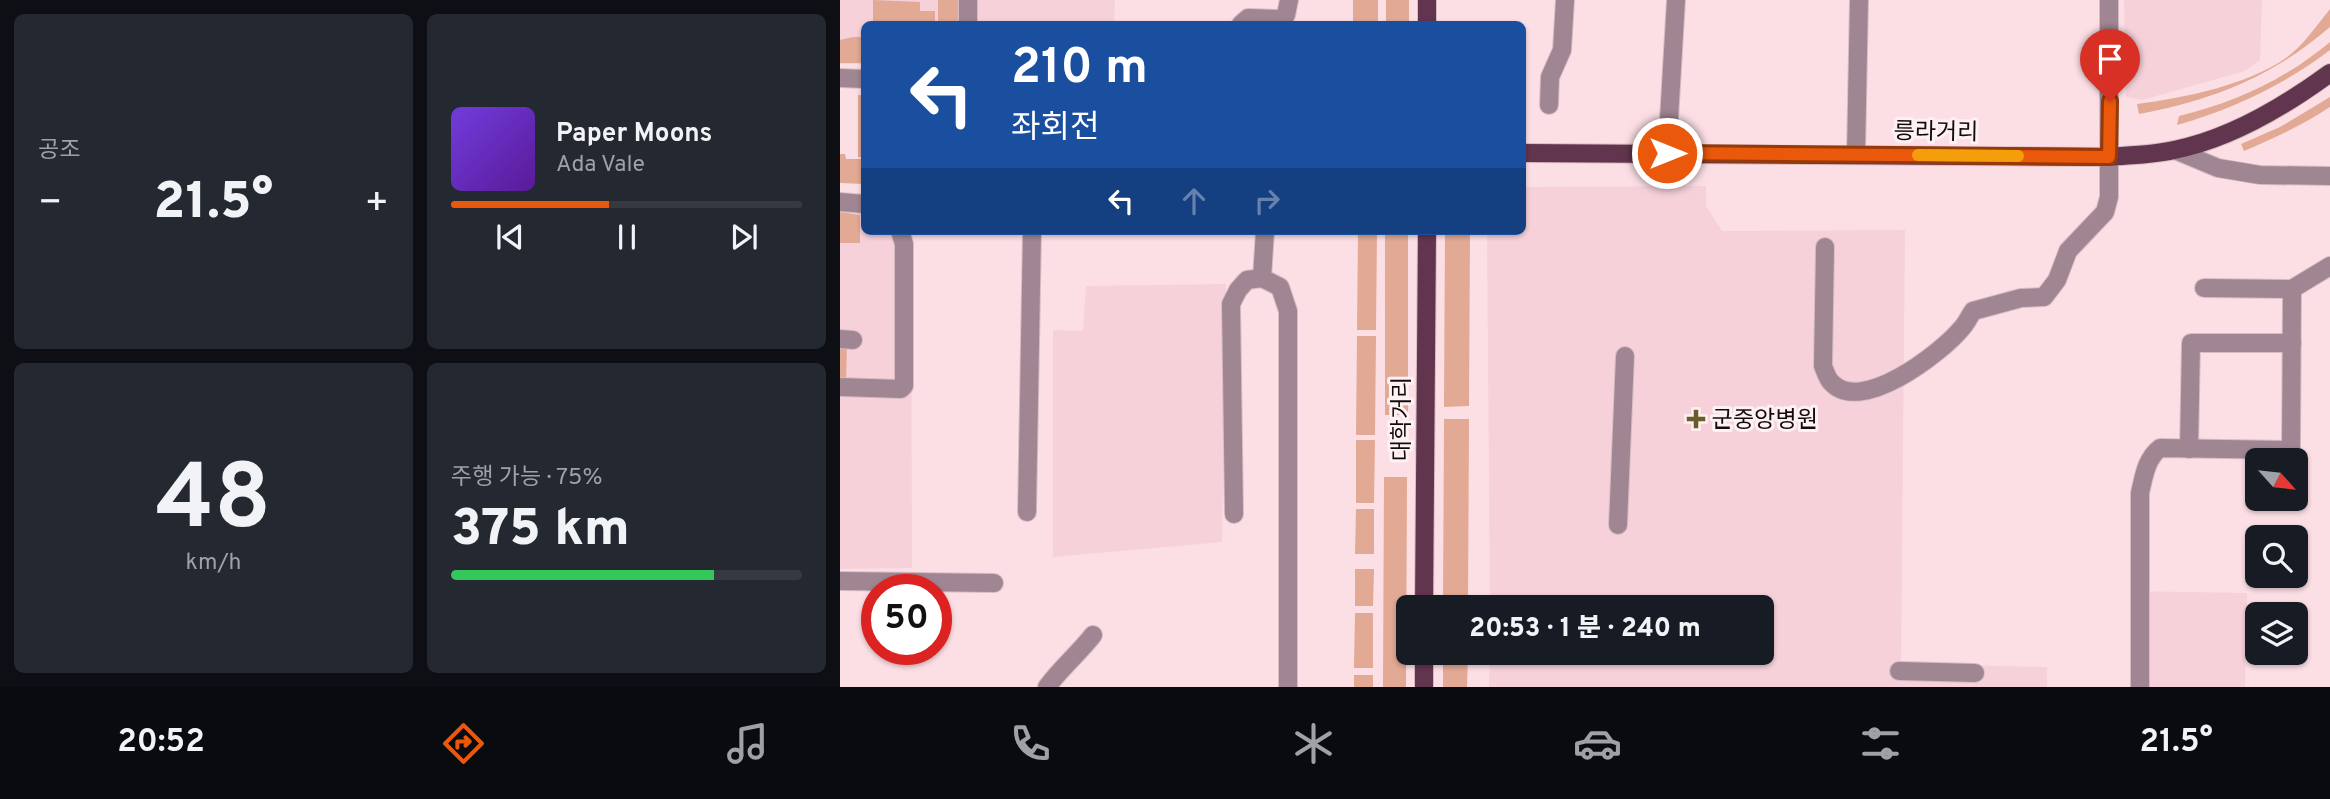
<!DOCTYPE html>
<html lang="ko">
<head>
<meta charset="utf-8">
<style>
	body { margin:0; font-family:Overpass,"Noto Sans KR",sans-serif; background:#242831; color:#f1f3f6; height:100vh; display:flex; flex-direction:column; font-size:26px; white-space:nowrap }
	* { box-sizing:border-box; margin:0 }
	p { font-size:23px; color:#9ea1a6 }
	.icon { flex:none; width:38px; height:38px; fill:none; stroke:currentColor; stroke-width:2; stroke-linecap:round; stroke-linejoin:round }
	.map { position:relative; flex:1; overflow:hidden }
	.drawer { display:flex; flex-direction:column; gap:14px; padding:14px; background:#0d0f14; width:840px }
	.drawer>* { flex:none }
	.guide { position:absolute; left:21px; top:21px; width:665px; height:214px; border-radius:10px; box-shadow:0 2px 5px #0004; background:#1a4fa0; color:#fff; overflow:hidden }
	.needle { width:46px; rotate:117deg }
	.fabs { position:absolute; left:1405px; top:448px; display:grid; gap:14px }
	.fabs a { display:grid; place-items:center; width:63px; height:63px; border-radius:10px; background:#171b24; box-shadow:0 2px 5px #0004; font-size:35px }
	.speed { position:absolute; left:21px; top:574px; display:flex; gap:14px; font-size:35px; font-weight:700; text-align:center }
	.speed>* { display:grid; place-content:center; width:91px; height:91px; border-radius:50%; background:#171b24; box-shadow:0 2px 5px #0004; line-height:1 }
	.speed .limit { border:10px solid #d22; background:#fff; color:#111 }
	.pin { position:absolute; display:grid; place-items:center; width:60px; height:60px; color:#fff; margin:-72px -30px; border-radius:50% 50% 50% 0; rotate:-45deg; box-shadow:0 0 7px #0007 }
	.pin .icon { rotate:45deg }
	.me { position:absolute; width:77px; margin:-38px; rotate:90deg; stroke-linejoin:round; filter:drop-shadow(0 0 5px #0008) }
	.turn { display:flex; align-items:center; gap:24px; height:147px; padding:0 35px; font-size:32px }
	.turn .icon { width:91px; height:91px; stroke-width:2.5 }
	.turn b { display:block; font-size:49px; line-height:60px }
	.lanes { display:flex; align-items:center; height:66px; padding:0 35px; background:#0003; justify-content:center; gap:35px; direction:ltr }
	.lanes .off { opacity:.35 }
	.big { font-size:52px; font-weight:800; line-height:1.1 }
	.drawer .widget { flex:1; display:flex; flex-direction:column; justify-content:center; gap:10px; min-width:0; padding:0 24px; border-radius:10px; background:#242831 }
	.drawer .dial { align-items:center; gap:0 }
	.dial b { font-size:91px; line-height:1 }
	.song { display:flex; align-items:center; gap:21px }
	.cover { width:84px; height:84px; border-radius:10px; background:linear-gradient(135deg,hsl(260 70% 55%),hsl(270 70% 35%)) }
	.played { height:7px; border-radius:4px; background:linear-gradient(90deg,#ea580c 45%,#363941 45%) }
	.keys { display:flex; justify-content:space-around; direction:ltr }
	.heat { display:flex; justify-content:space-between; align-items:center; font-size:38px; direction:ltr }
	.charge { height:10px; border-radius:5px; background:linear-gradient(90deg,#34c759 75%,#363941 0) }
	.drawer .tiles { flex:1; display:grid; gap:14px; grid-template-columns:repeat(2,1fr) }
	.trip { position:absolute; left:556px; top:595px; width:378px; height:70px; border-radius:10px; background:#171b24; box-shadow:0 2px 5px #0004; font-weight:800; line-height:70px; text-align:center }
	.dock { display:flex; height:112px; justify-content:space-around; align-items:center; background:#090b0e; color:#9ea1a6 }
	.dock .icon { width:49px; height:49px }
	.dock .current { color:#ea580c }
	.dock b { font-size:32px; color:#f1f3f6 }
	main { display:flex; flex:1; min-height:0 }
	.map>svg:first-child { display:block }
</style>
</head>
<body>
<main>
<section class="drawer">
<div class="tiles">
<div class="widget"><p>공조</p>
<div class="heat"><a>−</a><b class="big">21.5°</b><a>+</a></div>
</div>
<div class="widget">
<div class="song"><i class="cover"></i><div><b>Paper Moons</b><p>Ada Vale</p></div></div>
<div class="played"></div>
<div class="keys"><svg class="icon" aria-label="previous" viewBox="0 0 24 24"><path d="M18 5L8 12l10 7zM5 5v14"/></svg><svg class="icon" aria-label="pause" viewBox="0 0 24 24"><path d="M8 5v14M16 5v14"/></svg><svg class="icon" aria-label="next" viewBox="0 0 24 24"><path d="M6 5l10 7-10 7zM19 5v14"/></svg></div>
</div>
<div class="widget dial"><b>48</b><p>km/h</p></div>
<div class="widget"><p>주행 가능 · 75%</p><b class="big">375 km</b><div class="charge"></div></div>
</div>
</section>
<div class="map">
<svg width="1490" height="687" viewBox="0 0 1490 687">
	<rect width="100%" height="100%" fill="#fcdfe5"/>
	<g fill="#f6d1d9">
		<path d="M 0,0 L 275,0 L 274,24 L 24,24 L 24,64 L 0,64 Z"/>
		<path d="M 1284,0 L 1422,0 L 1420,60 L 1405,71 L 1302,100 L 1286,97 Z"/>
		<path d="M 866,186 L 866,206 L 882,231 L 1065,230 L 1061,664 L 1207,667 L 1207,687 L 649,687 L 650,653 L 922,653 L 922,607 L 650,607 L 647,231 L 682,231 L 683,187 Z"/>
		<path d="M 0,195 L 24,195 L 24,231 L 71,231 L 72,568 L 0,569 Z"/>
		<path d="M 386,284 L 382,542 L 213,557 L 213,330 L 243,331 L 246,286 Z"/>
		<path d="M 1291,591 L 1407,593 L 1405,687 L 1290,687 Z"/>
	</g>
	<g fill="#e2a994">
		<path d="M 33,0 L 80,2 L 80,11 L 95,11 L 95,24 L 33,24 Z"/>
		<rect x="98" y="0" width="25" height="24"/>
		<rect x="513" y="0" width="25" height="24"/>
		<rect x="546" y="0" width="23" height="24"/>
		<path d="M 1490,9 L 1490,27 C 1432,77 1373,100 1299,114 L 1297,104 C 1344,98 1407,85 1446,58 C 1463,46 1477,25 1490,9 Z"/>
		<path d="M 13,37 L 24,37 L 24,63 L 0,63 L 0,40 Z"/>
		<path d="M 1490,42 L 1490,50 C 1444,85 1393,109 1337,125 L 1339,116 C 1394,103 1446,79 1490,42 Z"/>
		<rect x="18" y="95" width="6" height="62"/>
		<path d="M 1490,97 L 1490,107 C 1463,125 1434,138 1404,151 L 1401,144 L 1440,127 Z"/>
		<path d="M 0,154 L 5,154 L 6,159 L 24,159 L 24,184 L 0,183 Z"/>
		<path d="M 0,212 L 20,215 L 20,243 L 0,243 Z"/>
		<path d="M 518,231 L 537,231 L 536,330 L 517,330 Z"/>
		<rect x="545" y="231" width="23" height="184"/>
		<path d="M 605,231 L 630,231 L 629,406 L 604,407 Z"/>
		<path d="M 517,336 L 536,336 L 535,435 L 516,435 Z"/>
		<path d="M 0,343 L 7,344 L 6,384 L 0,384 Z"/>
		<path d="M 604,419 L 629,419 L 628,607 L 603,607 Z"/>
		<path d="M 516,440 L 535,440 L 534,503 L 516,503 Z"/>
		<path d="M 544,477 L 567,477 L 566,687 L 543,687 Z"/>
		<path d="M 516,509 L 534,509 L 534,554 L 515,554 Z"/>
		<path d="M 515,569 L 534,569 L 533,606 L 515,606 Z"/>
		<path d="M 515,613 L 533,613 L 533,668 L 514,668 Z"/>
		<path d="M 603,653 L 628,653 L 627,687 L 603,687 Z"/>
		<rect x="514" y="675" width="19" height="12"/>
	</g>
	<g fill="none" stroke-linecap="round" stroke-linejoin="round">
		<g stroke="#d7bdc2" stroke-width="20">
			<g id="minor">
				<path d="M 128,0 L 128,24"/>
				<path d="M 401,24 L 408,18 L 440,19 L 446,15 L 449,0"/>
				<path d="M 0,78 L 24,79"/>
				<path d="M 709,105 L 710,77 L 722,50 L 725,0"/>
				<path d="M 1335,150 L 1378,168 L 1420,175 L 1490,176"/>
				<path d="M 827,153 L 836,0"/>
				<path d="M 1016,154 L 1019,0"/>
				<path d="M 0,202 L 24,204"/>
				<path d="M 425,231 L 422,278 L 440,287 L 448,311 L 448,687"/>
				<path d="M 985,247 L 983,366 C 985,371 987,377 990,381 C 1019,417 1101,353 1121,329 C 1126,324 1129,317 1133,311 L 1181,298 L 1204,297 L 1217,280 L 1228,251 L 1265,212 L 1269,197 L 1269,0"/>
				<path d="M 1364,288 L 1452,289 L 1490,266"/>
				<path d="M 0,339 L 13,340"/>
				<path d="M 0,387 L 61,389 L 64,386 L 64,244 L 60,231"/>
				<path d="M 1349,449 L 1351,343 L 1452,343"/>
				<path d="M 187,512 L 192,231"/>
				<path d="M 394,514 L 391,304 L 398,290 L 407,280 L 422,278"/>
				<path d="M 778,525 L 785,356"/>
				<path d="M 0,581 L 154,583"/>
				<path d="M 1059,671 L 1135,673"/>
				<path d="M 207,687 C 221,668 239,653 253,635"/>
				<path d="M 1300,687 L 1300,493 C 1304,476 1306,459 1320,448 L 1451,450 L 1452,289"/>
			</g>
		</g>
		<g stroke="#d7bdc2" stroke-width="20">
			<g id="major">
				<path d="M 587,0 L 587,24"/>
				<path d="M 682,153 L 1269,157 C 1290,155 1313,155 1334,150 C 1390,139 1445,106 1490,73"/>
				<path d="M 584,607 L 587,231"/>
				<path d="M 584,687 L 584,653"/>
			</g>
		</g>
		<use href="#minor" stroke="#a08593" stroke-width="18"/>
		<use href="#major" stroke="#62354e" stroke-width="18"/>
	</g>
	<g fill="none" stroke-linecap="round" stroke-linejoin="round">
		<g stroke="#983908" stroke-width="18">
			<path id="route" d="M 827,153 L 1269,157 L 1270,101"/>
		</g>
		<use href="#route" stroke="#ea580c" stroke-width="12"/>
		<path stroke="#f59e0b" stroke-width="12" d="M 1078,155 L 1178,156"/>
	</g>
	<path fill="#695d2a" stroke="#fdf1f4" stroke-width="2.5" d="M852.5 408.5h7v7h7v7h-7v7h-7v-7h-7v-7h7z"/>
	<g text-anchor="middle" stroke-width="6" stroke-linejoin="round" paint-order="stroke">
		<g font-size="23" fill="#130a0c" stroke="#fdf1f4">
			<text transform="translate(1096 131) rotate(1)" y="8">릉라거리</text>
			<text transform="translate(561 419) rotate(-90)" y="8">대학거리</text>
		</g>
		<g font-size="23" fill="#130a0c" stroke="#fdf1f4" text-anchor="start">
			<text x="872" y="427">군중앙병원</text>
		</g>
	</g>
</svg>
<div class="fabs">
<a><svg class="needle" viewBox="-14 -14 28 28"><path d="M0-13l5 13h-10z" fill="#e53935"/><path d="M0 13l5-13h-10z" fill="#9ea1a6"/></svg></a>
<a><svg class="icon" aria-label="search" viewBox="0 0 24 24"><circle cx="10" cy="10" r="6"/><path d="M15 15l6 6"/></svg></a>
<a><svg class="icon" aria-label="layers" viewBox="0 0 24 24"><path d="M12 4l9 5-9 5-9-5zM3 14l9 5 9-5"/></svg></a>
</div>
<div class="speed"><div class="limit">50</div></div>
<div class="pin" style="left:1270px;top:101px;background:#d93025"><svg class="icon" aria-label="arrive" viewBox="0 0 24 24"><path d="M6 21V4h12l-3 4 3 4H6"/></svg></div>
<svg class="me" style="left:827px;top:153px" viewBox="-20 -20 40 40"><circle r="17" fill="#ea580c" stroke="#fff" stroke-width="3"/><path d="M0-11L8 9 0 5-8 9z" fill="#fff"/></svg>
<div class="trip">20:53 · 1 분 · 240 m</div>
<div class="guide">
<div class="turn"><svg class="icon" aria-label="left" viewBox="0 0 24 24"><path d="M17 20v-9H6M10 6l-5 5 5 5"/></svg><div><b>210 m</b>좌회전</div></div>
<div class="lanes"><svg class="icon" aria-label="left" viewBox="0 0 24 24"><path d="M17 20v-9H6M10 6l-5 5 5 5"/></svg><svg class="icon off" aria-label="ahead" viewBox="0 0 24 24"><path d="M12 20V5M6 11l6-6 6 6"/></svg><svg class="icon off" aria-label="right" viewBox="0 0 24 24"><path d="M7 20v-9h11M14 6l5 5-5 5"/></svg></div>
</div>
</div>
</main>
<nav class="dock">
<b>20:52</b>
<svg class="icon current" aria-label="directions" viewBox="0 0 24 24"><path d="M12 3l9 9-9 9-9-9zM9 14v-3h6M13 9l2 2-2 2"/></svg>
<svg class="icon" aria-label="music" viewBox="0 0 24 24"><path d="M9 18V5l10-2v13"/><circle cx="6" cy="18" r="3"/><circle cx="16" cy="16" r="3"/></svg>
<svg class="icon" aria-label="phone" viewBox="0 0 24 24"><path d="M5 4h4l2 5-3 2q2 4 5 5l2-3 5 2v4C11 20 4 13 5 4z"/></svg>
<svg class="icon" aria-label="climate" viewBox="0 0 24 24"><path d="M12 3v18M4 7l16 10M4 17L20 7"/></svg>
<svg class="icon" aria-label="car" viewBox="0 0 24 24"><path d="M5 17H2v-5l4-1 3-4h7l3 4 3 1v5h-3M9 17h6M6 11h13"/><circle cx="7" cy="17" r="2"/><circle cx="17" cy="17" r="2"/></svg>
<svg class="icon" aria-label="filters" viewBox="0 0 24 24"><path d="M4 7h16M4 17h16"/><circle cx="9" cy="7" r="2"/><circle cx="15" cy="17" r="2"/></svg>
<b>21.5°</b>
</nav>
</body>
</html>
